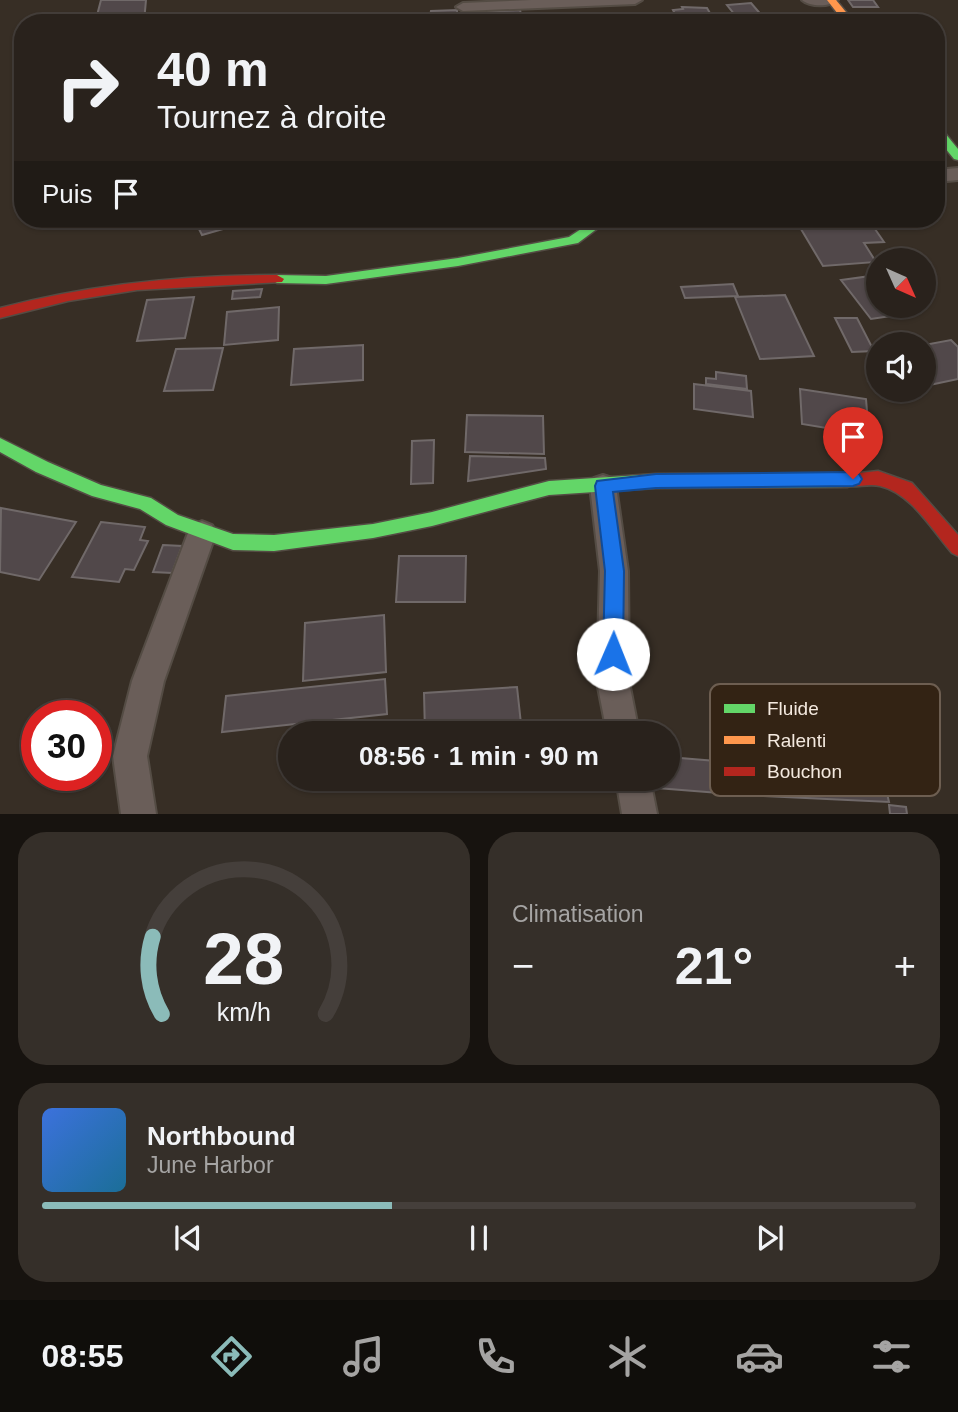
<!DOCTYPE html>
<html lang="fr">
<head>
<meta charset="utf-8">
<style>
	body { margin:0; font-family:Arial,sans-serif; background:#352f29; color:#f1f3f6; height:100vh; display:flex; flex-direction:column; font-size:26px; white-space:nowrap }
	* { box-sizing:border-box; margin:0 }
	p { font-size:23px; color:#a5a4a3 }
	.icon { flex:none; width:38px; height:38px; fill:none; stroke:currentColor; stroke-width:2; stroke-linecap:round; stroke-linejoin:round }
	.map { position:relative; height:814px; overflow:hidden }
	.sheet { display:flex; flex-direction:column; gap:18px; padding:18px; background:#17130f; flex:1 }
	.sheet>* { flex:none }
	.top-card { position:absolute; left:14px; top:14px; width:931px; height:214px; border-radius:28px; box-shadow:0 2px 5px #0004,0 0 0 2px #453f3b; background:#29221c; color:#f1f3f6; overflow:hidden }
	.needle { width:46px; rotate:135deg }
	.controls { position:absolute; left:866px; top:248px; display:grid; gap:14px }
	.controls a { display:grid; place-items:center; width:70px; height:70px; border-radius:50%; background:#29221c; box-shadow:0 2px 5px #0004,0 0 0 2px #453f3b; font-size:35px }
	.speed { position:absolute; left:21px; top:700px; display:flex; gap:14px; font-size:35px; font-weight:700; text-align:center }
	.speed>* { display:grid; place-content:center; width:91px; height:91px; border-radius:50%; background:#29221c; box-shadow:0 2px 5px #0004,0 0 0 2px #453f3b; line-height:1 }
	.speed .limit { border:10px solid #d22; background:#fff; color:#111 }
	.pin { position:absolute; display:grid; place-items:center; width:60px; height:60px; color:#fff; margin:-72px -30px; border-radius:50% 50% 50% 0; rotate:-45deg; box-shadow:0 0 7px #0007 }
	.pin .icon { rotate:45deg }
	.me { position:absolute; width:77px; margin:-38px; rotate:1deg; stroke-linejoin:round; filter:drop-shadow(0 0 5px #0008) }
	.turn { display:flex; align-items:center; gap:24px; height:147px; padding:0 28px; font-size:32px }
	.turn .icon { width:91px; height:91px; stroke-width:2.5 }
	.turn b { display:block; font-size:49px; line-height:60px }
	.then { display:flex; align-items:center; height:66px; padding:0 28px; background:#0003; gap:14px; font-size:26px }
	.big { font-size:52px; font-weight:700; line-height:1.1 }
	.sheet .card { flex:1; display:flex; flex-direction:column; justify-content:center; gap:10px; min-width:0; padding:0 24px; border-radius:28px; background:#352f29 }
	.sheet .dial { align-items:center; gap:0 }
	.dial svg { height:182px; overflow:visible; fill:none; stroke:#453f3b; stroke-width:7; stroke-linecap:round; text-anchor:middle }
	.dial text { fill:#f1f3f6; stroke:none }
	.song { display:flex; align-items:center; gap:21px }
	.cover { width:84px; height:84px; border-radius:10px; background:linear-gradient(135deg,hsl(220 70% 55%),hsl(200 70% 35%)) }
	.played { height:7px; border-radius:4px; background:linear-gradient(90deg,#8bbbb9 40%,#453f3b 40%) }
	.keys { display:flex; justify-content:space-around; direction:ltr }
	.heat { display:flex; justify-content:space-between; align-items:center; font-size:38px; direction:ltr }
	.sheet .tiles { flex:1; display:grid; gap:18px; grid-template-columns:1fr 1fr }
	.card:last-child { grid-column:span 2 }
	.trip { position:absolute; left:278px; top:721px; width:402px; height:70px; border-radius:35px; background:#29221c; box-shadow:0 2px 5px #0004,0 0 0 2px #453f3b; font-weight:700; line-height:70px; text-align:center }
	.tab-bar { display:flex; height:112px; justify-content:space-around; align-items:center; background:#100e0b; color:#a5a4a3 }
	.tab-bar .icon { width:49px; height:49px }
	.tab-bar .active { color:#8bbbb9 }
	.tab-bar b { font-size:32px; color:#f1f3f6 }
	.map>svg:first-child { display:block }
</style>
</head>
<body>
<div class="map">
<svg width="958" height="814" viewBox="0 0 958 814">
	<rect width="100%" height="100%" fill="#372e25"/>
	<g fill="#51484a" stroke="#706969" stroke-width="2">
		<path d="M 101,0 L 146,0 L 144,22 L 95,23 Z"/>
		<path d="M 848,0 L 873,0 L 878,7 L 853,7 Z"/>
		<path d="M 751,3 L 764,18 L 739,20 L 727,5 Z"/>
		<path d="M 682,7 L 707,8 L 714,20 L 679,21 L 673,10 L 683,9 Z"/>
		<path d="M 457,10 L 458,23 L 428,23 L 431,11 Z"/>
		<path d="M 520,10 L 523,23 L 484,23 L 482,12 Z"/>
		<path d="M 475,13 L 477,23 L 463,23 L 462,14 Z"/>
		<path d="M 194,219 L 238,219 L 241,224 L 202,235 Z"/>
		<path d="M 795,219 L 868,219 L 884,242 L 864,243 L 876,262 L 823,266 Z"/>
		<path d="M 878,275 L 878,306 L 913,306 L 918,312 L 871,319 L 841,280 Z"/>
		<path d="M 733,284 L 738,296 L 685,298 L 681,287 Z"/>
		<path d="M 262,289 L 260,297 L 232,299 L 233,291 Z"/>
		<path d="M 785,295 L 814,356 L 760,359 L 735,297 Z"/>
		<path d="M 194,297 L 185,338 L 137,341 L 147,300 Z"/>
		<path d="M 279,307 L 278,340 L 224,345 L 227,312 Z"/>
		<path d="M 835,318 L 857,318 L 874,351 L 852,352 Z"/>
		<path d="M 951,340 L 958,347 L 958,379 L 925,386 L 924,345 Z"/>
		<path d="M 363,345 L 363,380 L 291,385 L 294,349 Z"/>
		<path d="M 223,348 L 213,390 L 164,391 L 176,349 Z"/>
		<path d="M 716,372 L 746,376 L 747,389 L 706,384 L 706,378 L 716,379 Z"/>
		<path d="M 694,384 L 751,391 L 753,417 L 694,409 Z"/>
		<path d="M 800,389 L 866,399 L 869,435 L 802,424 Z"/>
		<path d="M 467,415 L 543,416 L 544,454 L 465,452 Z"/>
		<path d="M 434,440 L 433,483 L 411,484 L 412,441 Z"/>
		<path d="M 470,456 L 545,458 L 546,469 L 468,481 Z"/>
		<path d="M 1,508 L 76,522 L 39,580 L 0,572 Z"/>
		<path d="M 101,522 L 145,527 L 140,540 L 148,541 L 134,570 L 125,569 L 119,582 L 72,577 Z"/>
		<path d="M 163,545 L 182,546 L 172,573 L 153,572 Z"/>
		<path d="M 399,556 L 466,556 L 465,602 L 396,602 Z"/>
		<path d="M 384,615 L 386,672 L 303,681 L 305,623 Z"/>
		<path d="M 385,679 L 387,714 L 222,732 L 226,696 Z"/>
		<path d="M 517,687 L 522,733 L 425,733 L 424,693 Z"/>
		<path d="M 668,757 L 752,764 L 756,796 L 657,788 L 656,779 L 668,779 Z"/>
		<path d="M 758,762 L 881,768 L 889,802 L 764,796 Z"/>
		<path d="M 889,805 L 906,807 L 907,814 L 890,814 Z"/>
	</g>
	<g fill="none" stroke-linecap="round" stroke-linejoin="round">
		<g stroke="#544c44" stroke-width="4">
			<g id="street">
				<path d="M 531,0 L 642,0 L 635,4 L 463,11 L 456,7 L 463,3 Z"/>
				<path d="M 802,0 L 838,0 C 830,7 810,7 802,0 Z"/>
				<path d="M 958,168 L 958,180 L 936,182 L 936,170 Z"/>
				<path d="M 603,475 L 612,478 L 616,486 L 628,571 L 629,682 L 639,733 L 607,733 L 597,682 L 600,571 L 590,486 L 594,478 Z"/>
				<path d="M 202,521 L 212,525 L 216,533 L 164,681 L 147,756 L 156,814 L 121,814 L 113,756 L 132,681 L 188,533 L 192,525 Z"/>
				<path d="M 616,779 L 650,779 L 657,814 L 622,814 Z"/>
			</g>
		</g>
		<g stroke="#544c44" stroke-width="3">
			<g id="fast">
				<path d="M 936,126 L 940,127 L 958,149 L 958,160 L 954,159 L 936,137 Z"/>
				<path d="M 596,219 L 610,219 L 578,243 L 458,266 L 326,284 L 277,283 L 270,279 L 277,275 L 326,276 L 458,258 L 569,237 Z"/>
				<path d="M 0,438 L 48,462 L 101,485 L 151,498 L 178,515 L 233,534 L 274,535 L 373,524 L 432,512 L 549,481 L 656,474 L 847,473 L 853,475 L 855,480 L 853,485 L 847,487 L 656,488 L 549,495 L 432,526 L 373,538 L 274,551 L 233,550 L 166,525 L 140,509 L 92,496 L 36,472 L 0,452 Z"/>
			</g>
		</g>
		<g stroke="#544c44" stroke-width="3">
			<path id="slow" d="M 827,0 L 836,0 L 855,23 L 845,23 Z"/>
		</g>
		<g stroke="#544c44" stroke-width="3">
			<g id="jam">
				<path d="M 277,275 L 284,279 L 282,282 L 137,290 L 68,301 L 0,318 L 0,308 C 91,284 183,275 277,275 Z"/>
				<path d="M 878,471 L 912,483 L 958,535 L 958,556 L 952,553 C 932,530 911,493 880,486 C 867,483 854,489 841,485 L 839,480 L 841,475 Z"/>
			</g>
		</g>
		<use href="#street" fill="#6a5e59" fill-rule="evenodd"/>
		<use href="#fast" fill="#63d668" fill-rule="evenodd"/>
		<use href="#slow" fill="#ff974d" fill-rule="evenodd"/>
		<use href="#jam" fill="#b3261e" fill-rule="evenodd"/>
	</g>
	<path fill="#1a73e8" stroke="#114b97" stroke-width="2" d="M 853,472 L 859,474 L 862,479 L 859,484 L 853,486 L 656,488 L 613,492 L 624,571 L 623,654 L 620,661 L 613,664 L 606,661 L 603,654 L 605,571 L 595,486 L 597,481 L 656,474 Z"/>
	<rect x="710" y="684" width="230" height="112" rx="10" fill="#332314" stroke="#6d5e51" stroke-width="2"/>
	<rect x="724" y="704" width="31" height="9" fill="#63d668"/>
	<rect x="724" y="736" width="31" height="8" fill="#ff974d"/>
	<rect x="724" y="767" width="31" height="9" fill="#b3261e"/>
	<g font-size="19" fill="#f4e9df">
		<text x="767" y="715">Fluide</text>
		<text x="767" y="747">Ralenti</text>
		<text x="767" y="778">Bouchon</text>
	</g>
</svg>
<div class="controls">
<a><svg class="needle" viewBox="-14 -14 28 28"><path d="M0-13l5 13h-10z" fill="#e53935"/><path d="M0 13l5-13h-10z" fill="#a5a4a3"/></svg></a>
<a><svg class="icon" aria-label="sound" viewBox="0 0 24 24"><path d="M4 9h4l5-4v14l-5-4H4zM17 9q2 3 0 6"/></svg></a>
</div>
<div class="speed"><div class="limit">30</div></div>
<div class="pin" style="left:853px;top:479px;background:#d93025"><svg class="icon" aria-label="arrive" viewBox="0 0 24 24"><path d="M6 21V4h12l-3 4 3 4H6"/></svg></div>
<svg class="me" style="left:613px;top:654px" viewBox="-20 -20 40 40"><circle r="19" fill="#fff"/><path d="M0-13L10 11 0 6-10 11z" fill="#1a73e8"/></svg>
<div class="trip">08:56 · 1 min · 90 m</div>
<div class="top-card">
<div class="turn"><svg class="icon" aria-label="right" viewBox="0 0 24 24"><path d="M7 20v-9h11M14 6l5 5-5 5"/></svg><div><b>40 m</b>Tournez à droite</div></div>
<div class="then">Puis<svg class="icon" aria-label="arrive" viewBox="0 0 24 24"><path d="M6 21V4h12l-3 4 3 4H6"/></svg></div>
</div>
</div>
<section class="sheet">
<div class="tiles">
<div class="card dial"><svg viewBox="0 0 100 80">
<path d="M14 69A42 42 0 1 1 86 69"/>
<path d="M14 69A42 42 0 0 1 10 35" stroke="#8bbbb9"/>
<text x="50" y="56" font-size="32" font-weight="700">28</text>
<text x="50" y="72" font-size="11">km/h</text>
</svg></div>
<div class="card"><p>Climatisation</p>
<div class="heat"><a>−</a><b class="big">21°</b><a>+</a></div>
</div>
<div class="card">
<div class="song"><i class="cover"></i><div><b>Northbound</b><p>June Harbor</p></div></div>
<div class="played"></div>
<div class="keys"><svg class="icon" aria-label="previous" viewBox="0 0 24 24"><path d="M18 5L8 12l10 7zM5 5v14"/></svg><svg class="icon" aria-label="pause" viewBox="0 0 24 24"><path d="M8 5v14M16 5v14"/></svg><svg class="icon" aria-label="next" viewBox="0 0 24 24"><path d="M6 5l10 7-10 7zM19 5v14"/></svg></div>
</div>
</div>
</section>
<nav class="tab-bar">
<b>08:55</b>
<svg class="icon active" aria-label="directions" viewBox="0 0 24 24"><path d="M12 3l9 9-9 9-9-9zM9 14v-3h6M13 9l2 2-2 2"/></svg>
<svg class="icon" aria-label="music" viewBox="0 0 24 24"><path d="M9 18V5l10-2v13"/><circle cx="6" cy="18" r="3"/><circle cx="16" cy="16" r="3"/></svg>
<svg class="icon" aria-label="phone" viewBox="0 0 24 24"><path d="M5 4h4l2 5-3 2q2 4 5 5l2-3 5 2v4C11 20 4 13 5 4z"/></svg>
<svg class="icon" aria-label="climate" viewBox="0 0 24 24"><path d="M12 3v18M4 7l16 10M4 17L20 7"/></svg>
<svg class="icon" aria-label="car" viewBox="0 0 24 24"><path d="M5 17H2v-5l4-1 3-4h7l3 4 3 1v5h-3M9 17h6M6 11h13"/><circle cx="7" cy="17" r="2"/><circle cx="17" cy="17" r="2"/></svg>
<svg class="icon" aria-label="filters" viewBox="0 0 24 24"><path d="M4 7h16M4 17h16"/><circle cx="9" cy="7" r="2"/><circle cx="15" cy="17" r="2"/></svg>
</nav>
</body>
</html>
